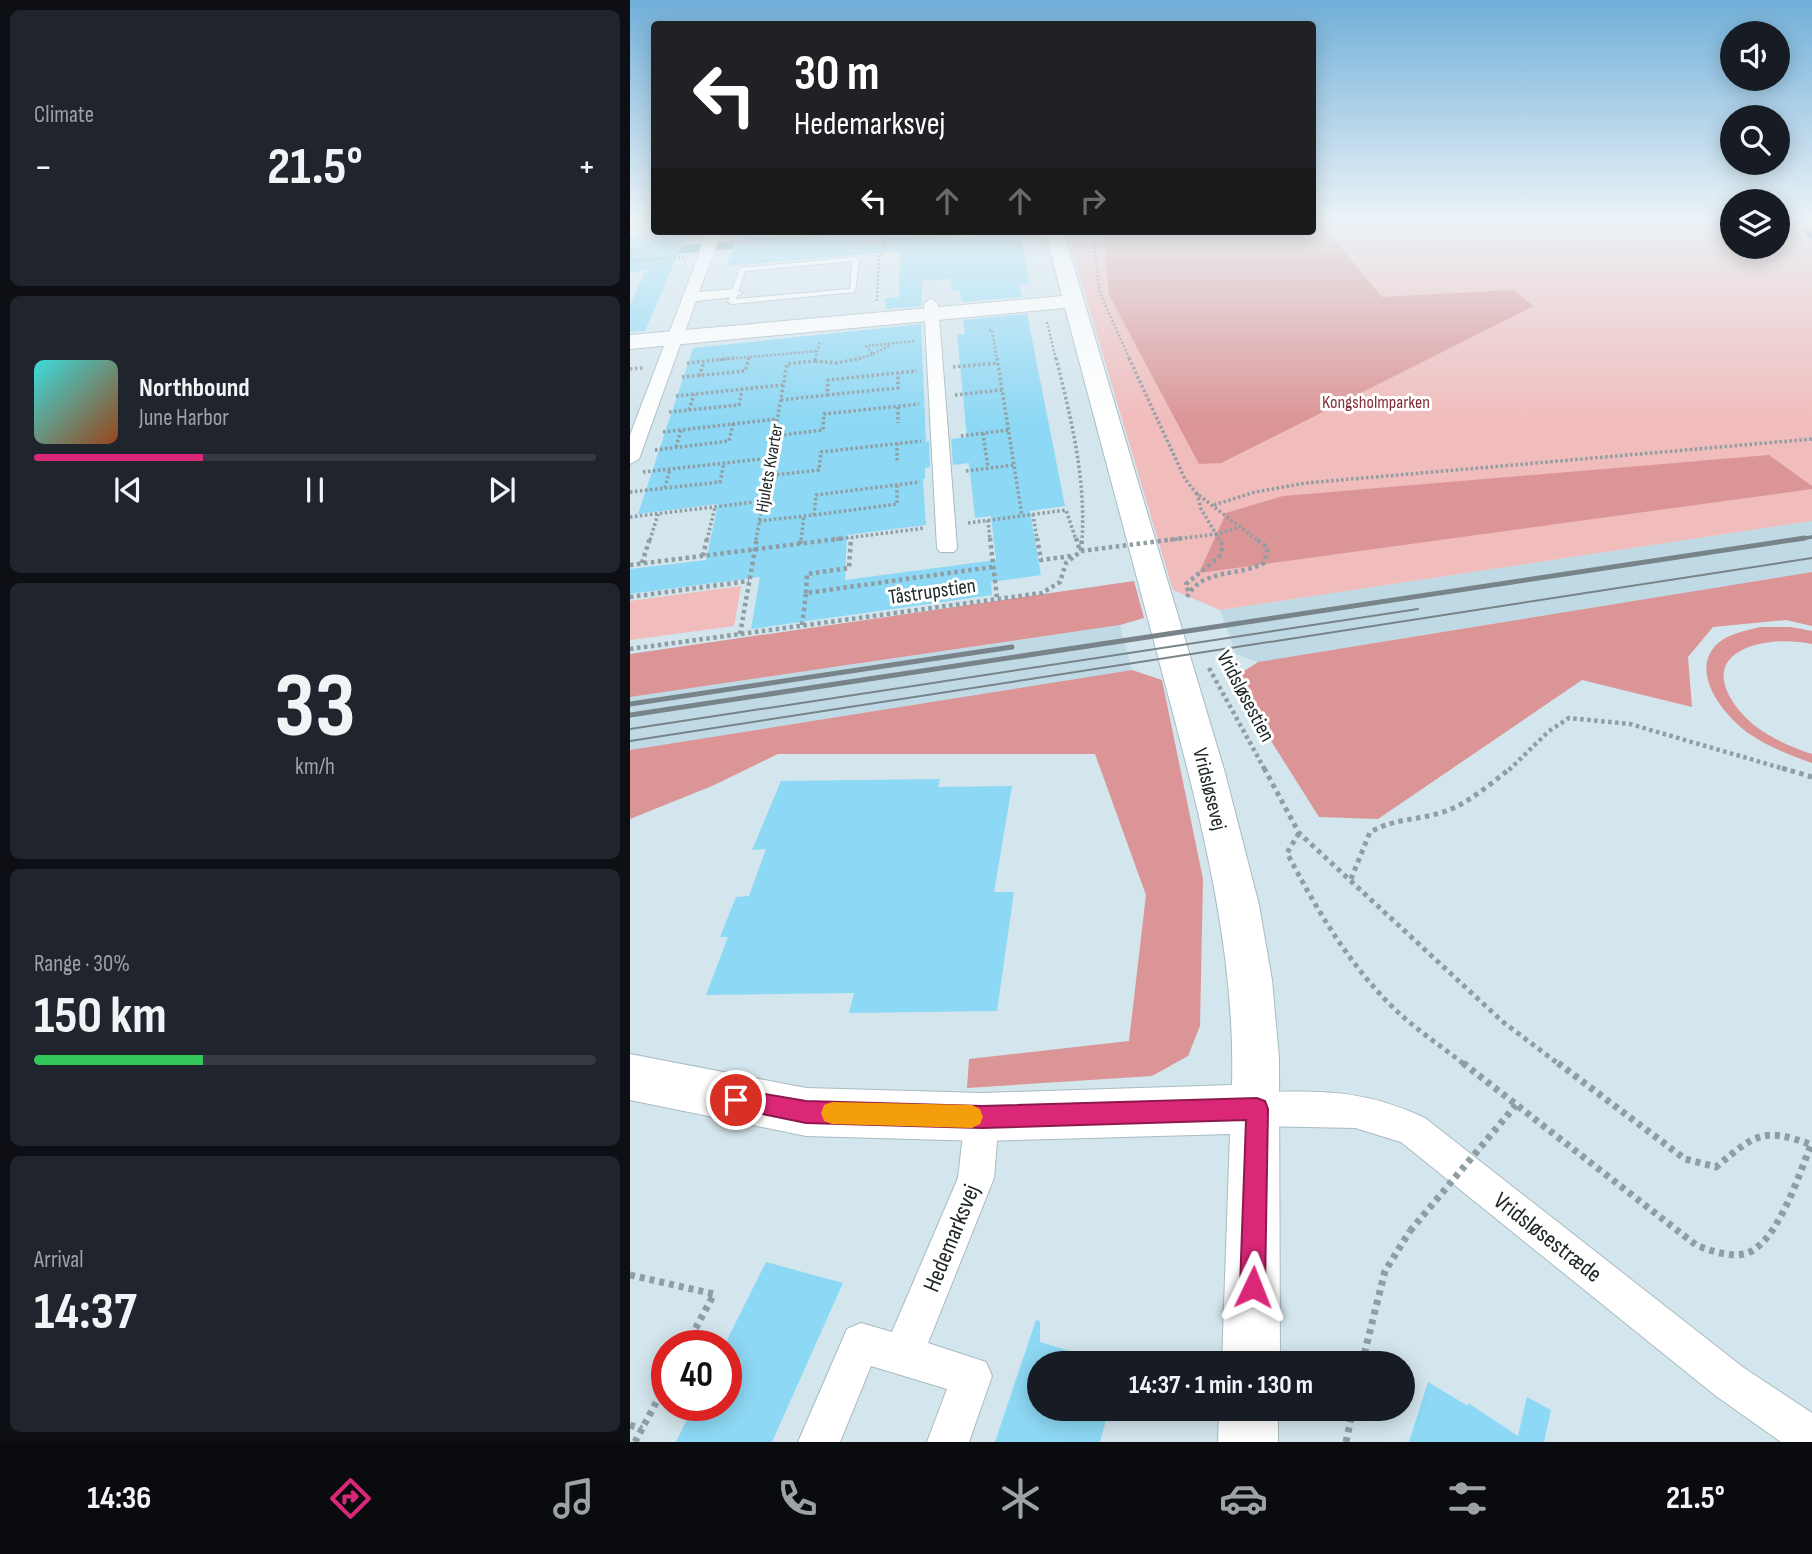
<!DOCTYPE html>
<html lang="en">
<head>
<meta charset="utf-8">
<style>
	body { margin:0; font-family:"Sofia Sans Condensed",sans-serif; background:#20242c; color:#f1f3f6; height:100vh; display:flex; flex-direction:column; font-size:26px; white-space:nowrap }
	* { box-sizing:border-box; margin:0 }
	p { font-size:23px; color:#9ea1a6 }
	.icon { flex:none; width:38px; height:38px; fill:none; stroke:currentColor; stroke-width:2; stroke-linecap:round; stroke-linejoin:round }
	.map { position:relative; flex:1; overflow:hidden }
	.panel { display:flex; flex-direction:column; gap:10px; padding:10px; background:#0d0f14; width:630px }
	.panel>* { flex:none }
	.banner { position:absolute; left:21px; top:21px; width:665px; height:214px; border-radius:7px; box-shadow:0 4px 18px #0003; background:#202124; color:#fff; overflow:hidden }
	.fabs { position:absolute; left:1090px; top:21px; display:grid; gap:14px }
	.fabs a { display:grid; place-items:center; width:70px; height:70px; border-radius:50%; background:#171b24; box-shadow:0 4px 18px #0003; font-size:35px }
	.speed { position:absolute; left:21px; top:1330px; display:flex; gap:14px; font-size:35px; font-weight:700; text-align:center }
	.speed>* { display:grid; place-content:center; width:91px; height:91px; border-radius:50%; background:#171b24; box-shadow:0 4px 18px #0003; line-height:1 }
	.speed .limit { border:10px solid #d22; background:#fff; color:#111 }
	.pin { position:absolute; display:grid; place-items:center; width:60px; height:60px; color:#fff; margin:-30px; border:4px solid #fff; border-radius:50%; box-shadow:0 2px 7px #0007 }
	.me { position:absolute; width:77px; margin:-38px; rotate:2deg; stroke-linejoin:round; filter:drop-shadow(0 0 5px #0008) }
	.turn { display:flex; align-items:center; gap:24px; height:147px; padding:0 28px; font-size:32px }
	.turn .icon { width:91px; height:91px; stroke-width:2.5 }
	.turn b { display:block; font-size:49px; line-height:60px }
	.lanes { display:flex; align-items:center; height:66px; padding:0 28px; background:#0003; justify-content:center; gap:35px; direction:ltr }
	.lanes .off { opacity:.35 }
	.big { font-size:52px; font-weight:700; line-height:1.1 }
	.panel .widget { flex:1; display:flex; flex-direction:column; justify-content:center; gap:10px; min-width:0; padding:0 24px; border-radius:10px; background:#20242c }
	.panel .dial { align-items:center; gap:0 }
	.dial b { font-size:91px; line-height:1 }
	.song { display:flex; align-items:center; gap:21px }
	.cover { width:84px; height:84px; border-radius:10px; background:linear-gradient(135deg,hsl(180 70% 55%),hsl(20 70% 35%)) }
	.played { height:7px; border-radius:4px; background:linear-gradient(90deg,#db2777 30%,#363941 30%) }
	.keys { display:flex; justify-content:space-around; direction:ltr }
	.heat { display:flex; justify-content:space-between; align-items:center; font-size:38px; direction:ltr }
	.charge { height:10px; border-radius:5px; background:linear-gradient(90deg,#34c759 30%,#363941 0) }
	.trip { position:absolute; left:397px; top:1351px; width:388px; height:70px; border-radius:35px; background:#171b24; box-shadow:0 4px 18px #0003; font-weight:700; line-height:70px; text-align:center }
	.tabs { display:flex; height:112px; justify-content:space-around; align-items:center; background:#090b0e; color:#9ea1a6 }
	.tabs .icon { width:49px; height:49px }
	.tabs .selected { color:#db2777 }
	.tabs b { font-size:32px; color:#f1f3f6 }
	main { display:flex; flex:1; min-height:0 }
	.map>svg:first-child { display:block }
</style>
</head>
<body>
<main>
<section class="panel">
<div class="widget"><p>Climate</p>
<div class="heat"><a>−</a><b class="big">21.5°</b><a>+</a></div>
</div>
<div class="widget">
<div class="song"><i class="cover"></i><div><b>Northbound</b><p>June Harbor</p></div></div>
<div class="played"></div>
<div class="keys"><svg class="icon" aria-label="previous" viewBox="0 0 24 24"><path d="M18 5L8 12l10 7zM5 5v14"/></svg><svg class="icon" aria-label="pause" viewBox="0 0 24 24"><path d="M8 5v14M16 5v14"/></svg><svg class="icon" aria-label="next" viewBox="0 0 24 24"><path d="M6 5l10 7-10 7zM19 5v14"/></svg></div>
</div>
<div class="widget dial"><b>33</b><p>km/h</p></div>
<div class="widget"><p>Range · 30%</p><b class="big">150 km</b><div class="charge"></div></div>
<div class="widget"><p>Arrival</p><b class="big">14:37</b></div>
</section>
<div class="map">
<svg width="1182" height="1442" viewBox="0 0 1182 1442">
	<rect width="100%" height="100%" fill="#d3e5ed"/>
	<g fill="#bfdae5">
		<path d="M 1182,521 L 1182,572 L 628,662 L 606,654 L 590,610 Z"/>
		<path d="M 490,625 L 502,670 L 0,750 L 0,697 Z"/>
	</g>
	<g fill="#f1bcbc">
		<path d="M 683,219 L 1102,219 L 1102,247 L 1148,247 L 1148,219 L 1182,219 L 1182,521 L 590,610 L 543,590 L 436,231 L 682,231 Z"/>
		<path d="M 111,586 L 104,626 L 0,640 L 0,601 Z"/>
	</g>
	<g fill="#db9596">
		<path d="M 683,219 L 687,219 L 752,297 L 883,290 L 904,306 L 591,463 L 569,464 L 479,295 L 473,231 L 682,231 Z"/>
		<path d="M 1139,455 L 1182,486 L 1182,489 L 569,573 L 596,513 L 653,496 Z"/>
		<path d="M 1182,572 L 1182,626 L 1156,620 L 1083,627 L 1058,657 L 1062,707 L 952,680 L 748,819 L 689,817 L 602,679 L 628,662 Z"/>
		<path d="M 504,581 L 514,618 L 490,625 L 0,697 L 0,654 Z"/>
		<path d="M 1130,627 L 1161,627 L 1182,631 L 1182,644 C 1137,634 1062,650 1108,709 C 1126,732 1155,745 1182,754 L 1182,763 C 1160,755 1138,747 1118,733 C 1095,716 1060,675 1085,646 C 1096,634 1115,631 1130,627 Z"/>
		<path d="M 502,670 L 532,680 L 573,879 L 570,1026 L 558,1056 L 522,1076 L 337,1088 L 339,1059 L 499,1041 L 516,895 L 465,754 L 148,754 L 82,786 L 0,819 L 0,750 Z"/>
	</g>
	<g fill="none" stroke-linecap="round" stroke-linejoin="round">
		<path stroke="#4c8295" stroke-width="4.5" d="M 1174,219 L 1177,232 L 1182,237"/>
		<path fill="#5ea8c3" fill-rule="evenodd" d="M 140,238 L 147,242 L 145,245 L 0,258 L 0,250 Z"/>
	</g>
	<g fill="#8dd8f4">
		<path d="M 324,231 L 324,238 L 390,232 L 399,284 L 389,285 L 392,297 L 332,302 L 330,290 L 322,291 L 321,279 L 292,281 L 291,306 L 256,309 L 254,299 L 269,297 L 270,251 L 97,266 L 107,232 Z"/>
		<path d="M 57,233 L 15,331 L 0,332 L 0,305 L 16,270 L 0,272 L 0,239 Z"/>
		<path d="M 397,314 L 435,506 L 400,511 L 411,575 L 361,582 L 362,595 L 121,629 L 130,577 L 0,594 L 0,569 L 76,560 L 88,504 L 8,514 L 63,348 L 291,324 L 296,442 L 299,441 L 300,467 L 295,468 L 295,479 L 293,479 L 296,525 L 217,535 L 215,580 L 366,560 L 361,516 L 345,518 L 339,463 L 323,465 L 321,439 L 337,437 L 327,334 L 335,334 L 333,320 Z"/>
		<path d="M 310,779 L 308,787 L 382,786 L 364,892 L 384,892 L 367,1011 L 219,1013 L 224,993 L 76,995 L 98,937 L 90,937 L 106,897 L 119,896 L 136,849 L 122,850 L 151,781 Z"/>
		<path d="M 136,1262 L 213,1283 L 142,1442 L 46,1442 L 64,1405 L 96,1405 L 96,1342 Z"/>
		<path d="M 406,1320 L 410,1321 L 410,1342 L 462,1358 L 461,1363 L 410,1363 L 410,1409 L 479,1409 L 470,1442 L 365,1442 Z"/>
		<path d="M 798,1382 L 838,1406 L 838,1403 L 888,1436 L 897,1397 L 921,1410 L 914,1442 L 779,1442 Z"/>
	</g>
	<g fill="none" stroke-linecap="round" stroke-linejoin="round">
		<g stroke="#a9bbc2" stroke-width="2">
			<path id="lane" d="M 226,257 L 229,259 L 225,292 L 102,304 L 98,302 L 110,268 ZM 222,261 L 220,289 L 106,299 L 115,271 Z"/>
		</g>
		<g stroke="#a9bbc2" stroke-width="2">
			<g id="street">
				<path d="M 75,253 L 82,257 L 69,292 L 105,289 L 112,293 L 105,297 L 66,301 L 9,459 L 0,464 L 0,435 L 68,257 Z"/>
				<path d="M 301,299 L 308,303 L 327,548 L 324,552 L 310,552 L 307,548 L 294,303 Z"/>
				<path d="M 627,1092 C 693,1091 733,1089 795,1118 L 1114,1368 L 1182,1413 L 1182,1442 L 1151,1442 L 1086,1396 L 771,1142 L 725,1128 L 627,1126 L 615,1121 L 610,1109 L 615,1097 Z"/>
				<path d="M 352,1100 L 364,1105 L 369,1117 L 364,1178 L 298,1343 L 356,1362 L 362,1376 L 339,1442 L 297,1442 L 317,1389 L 241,1366 L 210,1442 L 168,1442 L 217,1329 L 231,1323 L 262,1332 L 328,1178 L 335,1117 L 340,1105 Z"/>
			</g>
		</g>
		<g stroke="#a9bbc2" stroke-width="2">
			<g id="secondary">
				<path d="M 415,231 L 433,231 L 595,773 L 629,905 L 642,980 L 649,1058 L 650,1363 L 592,1363 L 600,1134 L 352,1141 L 176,1136 L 0,1100 L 0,1054 L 176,1088 L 352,1093 L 602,1085 C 606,944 567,804 531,668 C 499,548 467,428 435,308 L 0,349 L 0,335 L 432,296 Z"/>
				<path d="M 589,1409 L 648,1409 L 648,1442 L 588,1442 Z"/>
			</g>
		</g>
		<g stroke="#909ea4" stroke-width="2.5" stroke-dasharray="2 2" stroke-linecap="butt">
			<path d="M 462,231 L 470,293 L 500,360"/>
			<path d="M 0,238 L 27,236 L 29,231"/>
			<path d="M 99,242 L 241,231"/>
			<path d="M 226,243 L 372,231"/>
			<path d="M 0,250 L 22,248 L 27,236"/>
			<path d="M 0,261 L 54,257"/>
			<path d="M 247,301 L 249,255 L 253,253 L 254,241"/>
			<path d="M 417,322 L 426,360"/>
			<path d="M 359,330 L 362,330 L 367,360"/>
			<path d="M 243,354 L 261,345"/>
			<path d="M 86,360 L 119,357"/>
			<path d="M 118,360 L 119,357 L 188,351"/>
			<path d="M 185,360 L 190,341"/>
			<path d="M 225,360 L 243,354 L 236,346 L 285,341"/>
		</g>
		<g stroke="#909ea4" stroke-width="3.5" stroke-dasharray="2.5 2.5" stroke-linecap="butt">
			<path d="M 367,358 L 392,516"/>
			<path d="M 426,358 C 441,418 456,478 452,540"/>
			<path d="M 499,358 L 555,479 L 566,493 L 627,540"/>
			<path d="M 185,361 L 207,363 L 231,358"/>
			<path d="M 57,363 L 104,358"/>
			<path d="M 323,367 L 368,363"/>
			<path d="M 0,369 L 13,368"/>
			<path d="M 69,376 L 74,362"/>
			<path d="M 52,377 L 115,371 L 119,358"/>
			<path d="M 197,395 L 268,388 L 268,373"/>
			<path d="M 325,395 L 372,390"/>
			<path d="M 46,396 L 153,385"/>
			<path d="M 151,400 L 197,395 L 198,380 L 287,371"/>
			<path d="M 268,407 L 268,423"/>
			<path d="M 59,410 L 64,394"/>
			<path d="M 39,412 L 109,405 L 112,390"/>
			<path d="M 33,432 L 147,419"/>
			<path d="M 353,433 L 358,468"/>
			<path d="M 144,436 L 193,430 L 194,414 L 289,404"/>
			<path d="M 331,436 L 379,430"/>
			<path d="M 267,443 L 267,461"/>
			<path d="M 46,447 L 51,430"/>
			<path d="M 25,450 L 99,441 L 103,424"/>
			<path d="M 336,471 L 384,465"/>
			<path d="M 13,472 L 140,458"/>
			<path d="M 137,476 L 189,470 L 191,452 L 291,441"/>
			<path d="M 35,488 L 40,469"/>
			<path d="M 0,492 L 90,482 L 94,463"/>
			<path d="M 567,493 L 571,509 L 586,534 L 608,528"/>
			<path d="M 584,505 L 625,492 L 676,483 L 1182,439"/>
			<path d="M 403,514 L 407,540"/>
			<path d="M 184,515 L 267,504 L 267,485"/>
			<path d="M 0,517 L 133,501"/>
			<path d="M 358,520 L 360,540"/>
			<path d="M 129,521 L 184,515 L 186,495 L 290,482"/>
			<path d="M 338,523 L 436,510 L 446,540"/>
			<path d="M 586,534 L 589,540"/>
			<path d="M 20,540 L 28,514"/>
			<path d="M 77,540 L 85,507"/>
			<path d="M 126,540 L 157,364 L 185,361 L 186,358"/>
			<path d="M 171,540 L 174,516"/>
			<path d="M 201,540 L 295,528"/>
		</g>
		<g stroke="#909ea4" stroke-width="4.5" stroke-dasharray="3.5 3.5" stroke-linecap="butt">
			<path d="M 360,538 L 367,598"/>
			<path d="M 407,538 L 411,560 L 441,556"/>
			<path d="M 446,538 L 450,551"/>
			<path d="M 170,544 L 171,538"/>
			<path d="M 451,551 L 452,538"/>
			<path d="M 73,556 L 77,538"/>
			<path d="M 12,563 L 20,538"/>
			<path d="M 0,565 L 215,538"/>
			<path d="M 558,591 L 556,584 L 589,557 L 593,546 L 588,538"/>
			<path d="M 176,593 L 177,574 L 219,568 L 221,538"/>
			<path d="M 0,597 L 119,581"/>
			<path d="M 557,597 C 572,568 608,577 634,563 L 638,548 L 625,538"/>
			<path d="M 172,625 L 176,593 L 362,567"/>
			<path d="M 110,634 L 127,538"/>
			<path d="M 0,649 L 412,593 L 430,582 L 436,563 L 451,551"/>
			<path d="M 579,668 L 635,770"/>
			<path d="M 879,770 L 919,731 L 939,718 L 1000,724 L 1158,770"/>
		</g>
		<g stroke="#909ea4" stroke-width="5" stroke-dasharray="4.5 4.5" stroke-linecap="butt">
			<path d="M 634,768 L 669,833 L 873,1022 L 930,1065"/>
			<path d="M 1152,768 L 1182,777"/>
			<path d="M 669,833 L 657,853 C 688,912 722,970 771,1015 C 791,1033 814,1048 835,1065"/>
			<path d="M 721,879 L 740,832 C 769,817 785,821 813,812 C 838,804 860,784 881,768"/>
		</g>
		<g stroke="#909ea4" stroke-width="7" stroke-dasharray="5 5" stroke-linecap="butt">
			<path d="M 833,1063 L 1066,1245 C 1081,1251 1098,1257 1114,1254 C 1147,1246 1169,1174 1181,1145"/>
			<path d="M 928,1063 L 1055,1159 L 1086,1167 C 1125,1135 1132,1126 1182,1145"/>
			<path d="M 0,1275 L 84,1294 L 56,1346"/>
			<path d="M 732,1363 L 755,1271 L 780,1231"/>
			<path d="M 0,1425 L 12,1429"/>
			<path d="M 5,1442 L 37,1382"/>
			<path d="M 716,1442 L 723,1409"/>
		</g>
		<use href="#lane" fill="#fff" fill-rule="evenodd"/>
		<use href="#street" fill="#fff" fill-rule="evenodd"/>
		<use href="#secondary" fill="#fff" fill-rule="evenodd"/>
		<g stroke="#788489" stroke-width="2">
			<path d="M 0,729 L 788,609"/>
			<path d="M 0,741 L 1182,558"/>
		</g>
		<path stroke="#788489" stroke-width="3.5" d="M 1164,540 L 1182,537"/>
		<g stroke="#788489" stroke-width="5">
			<path d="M 0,704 L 382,647"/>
			<path d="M 0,715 L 1175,538"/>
		</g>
		<g stroke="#a9bbc2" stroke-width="15" stroke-linecap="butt">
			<path id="street-bridge" d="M 75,257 L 81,239"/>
		</g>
		<path stroke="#909ea4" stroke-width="3.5" stroke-dasharray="2.5 2.5" stroke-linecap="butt" d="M 540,540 L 586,534"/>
		<path stroke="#909ea4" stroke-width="4.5" stroke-dasharray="3.5 3.5" stroke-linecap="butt" d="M 451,551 L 554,538"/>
		<path stroke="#909ea4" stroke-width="7" stroke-dasharray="5 5" stroke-linecap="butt" d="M 780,1231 L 886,1105"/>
		<use href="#street-bridge" stroke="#fff" stroke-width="14"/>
	</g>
	<linearGradient id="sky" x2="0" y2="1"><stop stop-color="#71afd9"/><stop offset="0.52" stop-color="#ebf3f7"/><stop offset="1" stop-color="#ebf3f7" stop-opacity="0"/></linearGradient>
	<rect width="1182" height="421" fill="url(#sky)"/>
	<path fill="#db2777" stroke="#8e194d" stroke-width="2" d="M 106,1089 L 176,1101 L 352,1106 L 627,1098 L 635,1101 L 638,1109 L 635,1287 L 632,1296 L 623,1300 L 614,1296 L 610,1287 L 616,1120 L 352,1128 L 176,1123 L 99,1107 L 95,1100 L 99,1092 Z"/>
	<path fill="#f59e0b" d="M 202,1102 L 342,1105 L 350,1109 L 353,1117 L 350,1124 L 342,1128 L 202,1124 L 194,1121 L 191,1113 L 194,1105 Z"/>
	<g text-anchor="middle" stroke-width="6" stroke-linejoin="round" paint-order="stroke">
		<g font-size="18" fill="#822f36" stroke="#fff">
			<text x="746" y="408">Kongsholmparken</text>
		</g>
		<g font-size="18" fill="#21282a" stroke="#fff">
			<text transform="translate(139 468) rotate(-80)" y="6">Hjulets Kvarter</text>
		</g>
		<g font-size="21" fill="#21282a" stroke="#fff">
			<text transform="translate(302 591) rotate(-8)" y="7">Tåstrupstien</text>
			<text transform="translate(616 696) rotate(62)" y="7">Vridsløsestien</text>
			<text transform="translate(580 789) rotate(76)" y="7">Vridsløsevej</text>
		</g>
		<g font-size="24" fill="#21282a" stroke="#fff">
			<text transform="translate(918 1237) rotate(38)" y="8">Vridsløsestræde</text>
			<text transform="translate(321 1238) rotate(-68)" y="8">Hedemarksvej</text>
		</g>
	</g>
</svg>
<div class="fabs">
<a><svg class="icon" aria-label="sound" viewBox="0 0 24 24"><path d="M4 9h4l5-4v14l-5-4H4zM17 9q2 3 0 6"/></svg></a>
<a><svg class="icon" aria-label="search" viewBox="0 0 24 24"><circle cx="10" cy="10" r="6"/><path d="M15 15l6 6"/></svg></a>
<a><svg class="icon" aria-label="layers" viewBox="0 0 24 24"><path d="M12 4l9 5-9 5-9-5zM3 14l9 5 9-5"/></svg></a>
</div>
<div class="speed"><div class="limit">40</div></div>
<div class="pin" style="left:106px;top:1100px;background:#d93025"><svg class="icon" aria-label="arrive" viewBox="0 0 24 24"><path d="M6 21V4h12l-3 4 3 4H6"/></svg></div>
<svg class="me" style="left:623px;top:1287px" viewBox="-20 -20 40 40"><path d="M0-17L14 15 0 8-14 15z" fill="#db2777" stroke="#fff" stroke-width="4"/></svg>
<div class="trip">14:37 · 1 min · 130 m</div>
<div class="banner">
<div class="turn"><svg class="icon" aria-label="left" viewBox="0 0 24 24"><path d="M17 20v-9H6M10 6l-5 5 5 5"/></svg><div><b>30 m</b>Hedemarksvej</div></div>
<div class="lanes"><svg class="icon" aria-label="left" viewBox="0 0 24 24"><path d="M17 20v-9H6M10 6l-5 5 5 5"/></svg><svg class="icon off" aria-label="ahead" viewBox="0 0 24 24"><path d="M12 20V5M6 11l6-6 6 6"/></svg><svg class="icon off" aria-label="ahead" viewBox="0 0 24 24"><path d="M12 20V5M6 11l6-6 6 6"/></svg><svg class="icon off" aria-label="right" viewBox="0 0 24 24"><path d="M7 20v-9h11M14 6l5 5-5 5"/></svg></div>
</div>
</div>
</main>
<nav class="tabs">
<b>14:36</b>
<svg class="icon selected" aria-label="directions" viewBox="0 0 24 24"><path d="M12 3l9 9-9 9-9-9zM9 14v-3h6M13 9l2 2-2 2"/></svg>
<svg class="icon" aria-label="music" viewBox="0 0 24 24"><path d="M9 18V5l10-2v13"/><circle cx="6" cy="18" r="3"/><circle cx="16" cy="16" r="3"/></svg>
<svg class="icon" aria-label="phone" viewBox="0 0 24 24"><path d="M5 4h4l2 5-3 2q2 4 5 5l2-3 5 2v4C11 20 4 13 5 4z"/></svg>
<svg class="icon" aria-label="climate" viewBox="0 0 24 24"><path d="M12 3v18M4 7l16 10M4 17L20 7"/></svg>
<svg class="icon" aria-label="car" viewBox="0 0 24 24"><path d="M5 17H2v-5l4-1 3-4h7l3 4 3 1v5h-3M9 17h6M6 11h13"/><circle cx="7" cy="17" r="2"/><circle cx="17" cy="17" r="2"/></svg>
<svg class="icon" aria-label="filters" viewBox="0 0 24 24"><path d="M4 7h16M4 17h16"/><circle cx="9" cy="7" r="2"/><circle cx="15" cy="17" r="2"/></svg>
<b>21.5°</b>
</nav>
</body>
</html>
